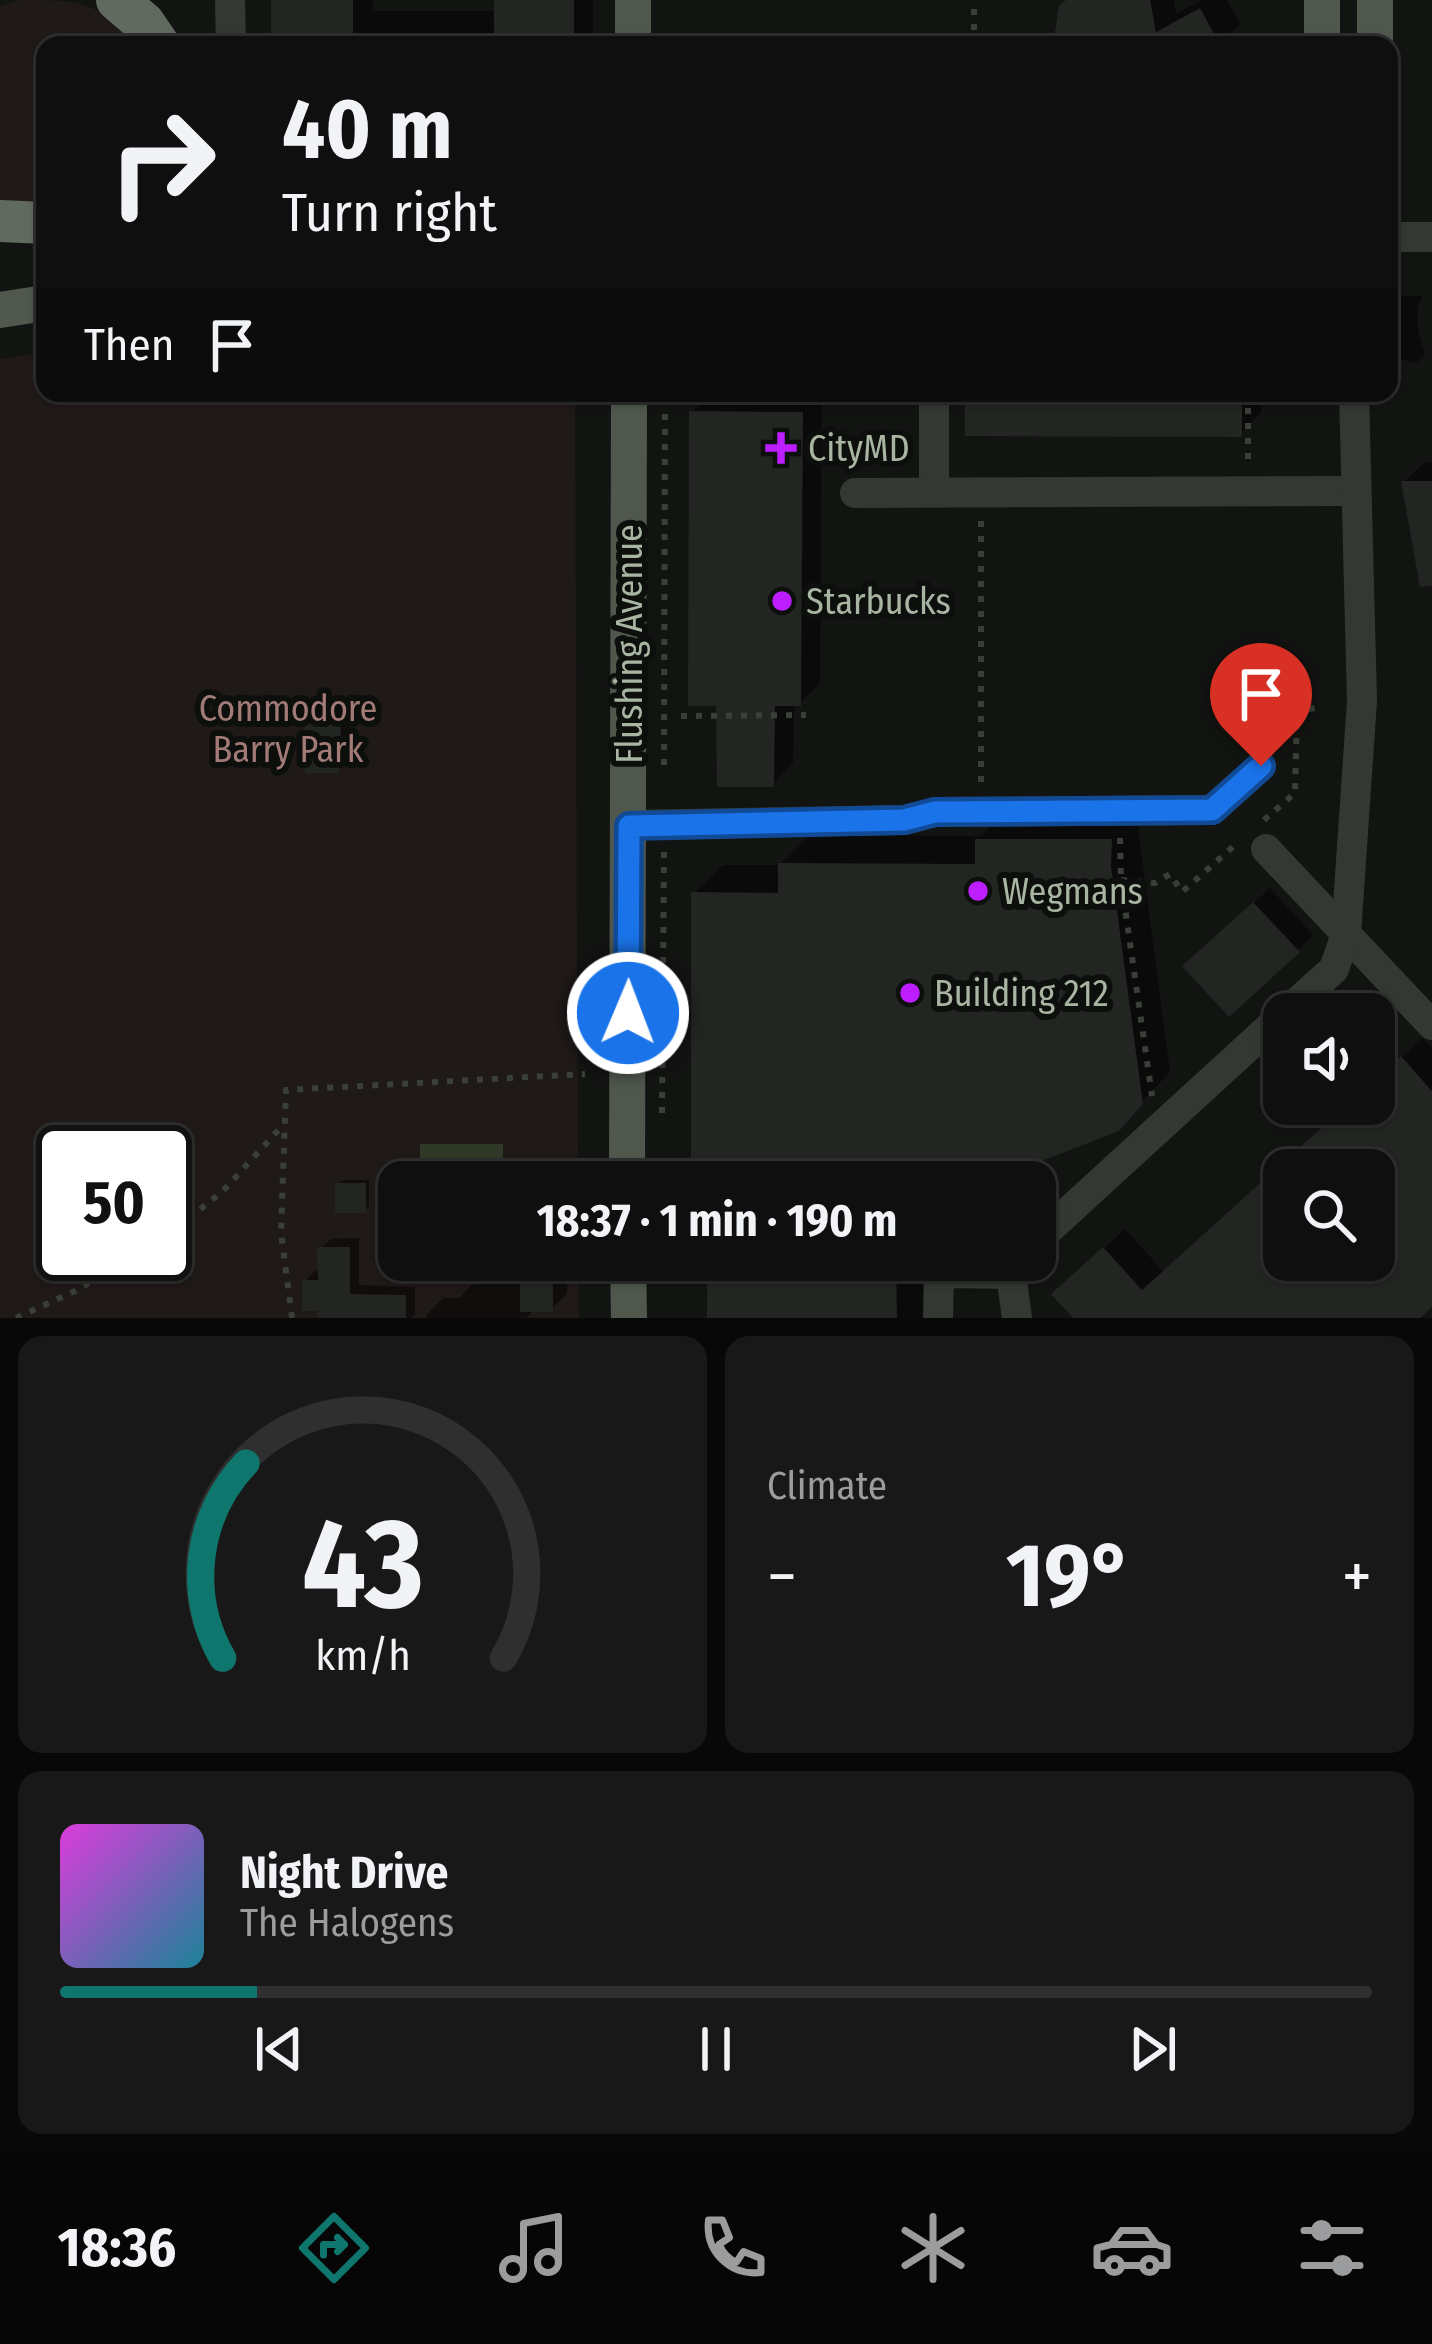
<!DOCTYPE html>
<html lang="en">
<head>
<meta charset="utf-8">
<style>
	body { margin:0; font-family:"Fira Sans Condensed",sans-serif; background:#171817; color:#f1f3f6; height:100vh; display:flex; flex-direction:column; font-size:45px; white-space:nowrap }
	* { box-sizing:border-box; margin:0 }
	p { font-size:39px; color:#9b9c9e }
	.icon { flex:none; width:66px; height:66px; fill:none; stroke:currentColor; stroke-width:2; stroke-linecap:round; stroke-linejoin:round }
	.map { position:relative; height:1318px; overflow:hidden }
	.details { display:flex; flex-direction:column; gap:18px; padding:18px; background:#080808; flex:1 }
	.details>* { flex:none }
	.top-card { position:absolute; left:36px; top:36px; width:1362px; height:366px; border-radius:24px; box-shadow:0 3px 9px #0004,0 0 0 3px #2e2f2e; background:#0e0f0e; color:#f1f3f6; overflow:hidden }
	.fabs { position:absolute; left:1263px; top:993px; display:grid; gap:24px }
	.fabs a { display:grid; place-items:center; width:132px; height:132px; border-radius:24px; background:#0e0f0e; box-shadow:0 3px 9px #0004,0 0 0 3px #2e2f2e; font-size:60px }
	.speed { position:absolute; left:36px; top:1125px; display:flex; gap:24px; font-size:60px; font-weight:700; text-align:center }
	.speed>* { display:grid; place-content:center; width:156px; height:156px; border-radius:50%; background:#0e0f0e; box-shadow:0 3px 9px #0004,0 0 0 3px #2e2f2e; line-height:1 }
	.speed .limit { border:6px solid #111; border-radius:18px; background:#fff; color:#111 }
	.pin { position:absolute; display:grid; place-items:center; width:102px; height:102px; color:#fff; margin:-123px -51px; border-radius:50% 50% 50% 0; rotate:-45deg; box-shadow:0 0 12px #0007 }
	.pin .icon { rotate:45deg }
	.me { position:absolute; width:132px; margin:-66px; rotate:1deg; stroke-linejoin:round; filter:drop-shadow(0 0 9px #0008) }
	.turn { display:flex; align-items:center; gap:42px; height:252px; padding:0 48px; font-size:54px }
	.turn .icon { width:156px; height:156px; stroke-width:2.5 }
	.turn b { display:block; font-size:84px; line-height:102px }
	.then { display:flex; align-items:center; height:114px; padding:0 48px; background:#0003; gap:24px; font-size:45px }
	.big { font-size:90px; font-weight:700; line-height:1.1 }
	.details .tile { flex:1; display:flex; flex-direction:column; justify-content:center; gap:18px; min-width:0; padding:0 42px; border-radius:24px; background:#171817 }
	.details .dial { align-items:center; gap:0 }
	.dial svg { height:312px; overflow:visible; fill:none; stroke:#2e2f2e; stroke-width:7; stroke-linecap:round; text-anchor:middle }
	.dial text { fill:#f1f3f6; stroke:none }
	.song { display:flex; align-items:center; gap:36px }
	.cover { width:144px; height:144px; border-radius:18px; background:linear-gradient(135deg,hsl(300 70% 55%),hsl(190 70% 35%)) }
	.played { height:12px; border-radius:6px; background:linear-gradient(90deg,#0f766e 15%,#2e2f2e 15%) }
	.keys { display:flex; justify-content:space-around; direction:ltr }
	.heat { display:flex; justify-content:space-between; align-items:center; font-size:66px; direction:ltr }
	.details .tiles { flex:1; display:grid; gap:18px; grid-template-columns:1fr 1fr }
	.tile:last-child { grid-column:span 2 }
	.trip { position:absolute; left:378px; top:1161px; width:678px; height:120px; border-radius:24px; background:#0e0f0e; box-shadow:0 3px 9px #0004,0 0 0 3px #2e2f2e; font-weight:700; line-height:120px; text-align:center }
	.tabs { display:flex; height:192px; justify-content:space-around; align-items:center; background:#060606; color:#9b9c9e }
	.tabs .icon { width:84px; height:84px }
	.tabs .selected { color:#0f766e }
	.tabs b { font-size:54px; color:#f1f3f6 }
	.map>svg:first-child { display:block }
</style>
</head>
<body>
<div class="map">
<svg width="1432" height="1318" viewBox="0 0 1432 1318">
	<rect width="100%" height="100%" fill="#121412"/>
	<g fill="#1f1918" fill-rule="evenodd">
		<path d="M 19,0 C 77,0 100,0 137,45 L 45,45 L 45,205 L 0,201 L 0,6 Z"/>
		<path d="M 45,352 L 45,393 L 575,393 L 578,1182 L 399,1182 L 399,1260 L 578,1260 L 579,1318 L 0,1318 L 0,359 ZM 63,1152 L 165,1152 L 165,1254 L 63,1254 Z"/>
	</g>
	<rect fill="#303827" x="420" y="1144" width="83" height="38"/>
	<g fill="#0007" fill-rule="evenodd">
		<path d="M 274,0 L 373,0 L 373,11 L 497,11 L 497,0 L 593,0 L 593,45 L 274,45 Z"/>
		<path d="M 1069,0 L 1174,0 L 1176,14 L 1202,0 L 1227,0 L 1240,24 L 1219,45 L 1056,45 Z"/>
		<path d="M 1392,296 L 1422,296 L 1418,307 L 1418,331 L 1425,354 L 1416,363 L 1389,357 L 1389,299 Z"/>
		<path d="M 712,393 L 822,393 L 820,683 L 800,703 L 794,703 L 793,763 L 773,784 L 719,703 L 692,412 Z"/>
		<path d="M 968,393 L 1261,393 L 1261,413 L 1240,434 Z"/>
		<path d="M 1425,462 L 1432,462 L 1432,544 L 1404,482 Z"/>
		<path d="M 350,713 L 348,760 L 338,770 L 308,725 L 318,714 Z"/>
		<path d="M 1006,811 L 1139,812 L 1139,836 L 1170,1072 L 1117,1128 L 980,1182 L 694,1182 L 694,893 L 723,865 L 780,865 L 810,835 L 981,836 Z"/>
		<path d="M 1270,888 L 1313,935 L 1298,950 L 1202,951 Z"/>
		<path d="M 1423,1038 L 1432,1048 L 1432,1303 L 1415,1318 L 1077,1318 L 1055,1294 L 1125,1229 L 1164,1272 L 1350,1104 L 1374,1104 L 1374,1082 ZM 1284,1170 L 1374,1170 L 1374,1260 L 1284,1260 Z"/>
		<path d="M 343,1180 L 369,1180 L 369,1206 L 364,1210 L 338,1184 Z"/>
		<path d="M 359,1238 L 359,1285 L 415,1287 L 415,1315 L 411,1318 L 321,1318 L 321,1308 L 305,1281 L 315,1271 L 321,1271 L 320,1249 L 331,1239 Z"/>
		<rect x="710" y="1260" width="214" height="58"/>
		<path d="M 539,1266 L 568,1266 L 567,1294 L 551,1309 L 535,1309 L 526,1318 L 427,1318 L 427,1314 L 443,1298 L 459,1298 L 475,1282 L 523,1282 Z"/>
	</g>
	<g fill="#222522" fill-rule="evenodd">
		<rect x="271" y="0" width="82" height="45"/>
		<rect x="494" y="0" width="80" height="45"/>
		<path d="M 1066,0 L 1150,0 L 1156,32 L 1200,8 L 1220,45 L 1053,45 L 1059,6 Z"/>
		<path d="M 965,393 L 1242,393 L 1242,437 L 965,436 Z"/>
		<path d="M 689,411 L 803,412 L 801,706 L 775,706 L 774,787 L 717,787 L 716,706 L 688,706 Z"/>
		<path d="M 1401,481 L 1432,481 L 1432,586 L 1420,587 Z"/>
		<path d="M 341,722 L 339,773 L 305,773 L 305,723 Z"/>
		<path d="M 975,839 L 1112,839 L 1111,866 L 1143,1104 L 1119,1131 L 988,1182 L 691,1182 L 691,892 L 778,893 L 778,863 L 975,864 Z"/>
		<path d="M 1253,902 L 1300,952 L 1229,1017 L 1182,966 Z"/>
		<path d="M 1401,1056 L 1432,1091 L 1432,1307 L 1420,1318 L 1073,1318 L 1051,1294 L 1103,1247 L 1142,1290 L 1348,1104 L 1374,1104 L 1374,1080 ZM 1284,1170 L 1374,1170 L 1374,1260 L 1284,1260 Z"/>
		<rect x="335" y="1183" width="31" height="30"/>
		<path d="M 317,1247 L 350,1247 L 350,1294 L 406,1295 L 406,1318 L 318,1318 L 318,1311 L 302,1311 L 302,1280 L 318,1280 Z"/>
		<path d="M 707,1260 L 896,1260 L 897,1318 L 707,1318 Z"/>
		<rect x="520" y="1281" width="33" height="31"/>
	</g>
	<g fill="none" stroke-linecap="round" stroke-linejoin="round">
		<g stroke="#3a4038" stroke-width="6" stroke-dasharray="6 9" stroke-linecap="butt">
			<path d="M 974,45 L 974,0"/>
			<path d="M 1248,393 L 1248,459"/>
			<path d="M 679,397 L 909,395"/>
			<path d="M 981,521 L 981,783"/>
			<path d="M 681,716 L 806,715"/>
			<path d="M 664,765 L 665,393"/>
			<path d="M 1264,820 L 1295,793 L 1297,711 L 1315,708"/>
			<path d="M 1120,838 L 1121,880 L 1152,1096"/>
			<path d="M 1121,880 L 1155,883 L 1170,874 L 1182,892 L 1236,844"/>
			<path d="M 662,1113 L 664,850"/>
			<path d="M 165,1237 L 223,1191 L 283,1125"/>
			<path d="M 16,1318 L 75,1291 L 138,1254"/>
			<path d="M 292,1318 L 281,1232 L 286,1090 L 585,1074"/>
		</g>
		<g stroke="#333932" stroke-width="30">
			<path d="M 230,0 L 231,45"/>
			<path d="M 1389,237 L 1432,237"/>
			<path d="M 934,492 L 934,393"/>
			<path d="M 855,493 L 1355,491"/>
			<path d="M 629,825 L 905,820 L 935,812 L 1212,810 L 1261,766"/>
			<path d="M 1266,849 L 1432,1025"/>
			<path d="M 1284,1014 L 1334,969 L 1346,934 L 1362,701 L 1354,393"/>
			<path d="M 1035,1242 L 1284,1014"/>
			<path d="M 1016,1260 L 1012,1281 L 1017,1318"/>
			<path d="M 938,1318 L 939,1273 L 1013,1274"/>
		</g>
		<g stroke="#50584e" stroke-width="36">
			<path d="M 1375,0 L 1375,45"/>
			<path d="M 633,45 L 633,0"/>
			<path d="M 1322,45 L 1322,0"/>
			<path d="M 0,310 L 45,303"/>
			<path d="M 627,1182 L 629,393"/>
			<path d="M 628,1260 L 629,1318"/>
		</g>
		<g stroke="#616a5e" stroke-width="42">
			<path d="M 117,0 L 144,23 L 159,45"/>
			<path d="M 0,221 L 45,223"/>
		</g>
	</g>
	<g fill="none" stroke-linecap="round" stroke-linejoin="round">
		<g stroke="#114b97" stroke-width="30">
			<path id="route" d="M 628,1013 L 629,826 L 904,820 L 935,812 L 1212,810 L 1261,766"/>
		</g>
		<use href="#route" stroke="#1a73e8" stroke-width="21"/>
	</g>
	<g fill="#bd1eff" stroke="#0d0f0d" stroke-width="4.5">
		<path d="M775 430h12v12h12v12h-12v12h-12v-12h-12v-12h12z"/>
		<circle cx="782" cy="601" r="12"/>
		<circle cx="978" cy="891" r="12"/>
		<circle cx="910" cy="993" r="12"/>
	</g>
	<g text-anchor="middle" stroke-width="12" stroke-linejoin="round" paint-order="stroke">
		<g font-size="36" fill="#a7b5a2" stroke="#0d0f0d" text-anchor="start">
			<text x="808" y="461">CityMD</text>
			<text x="806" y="614">Starbucks</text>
			<text x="1002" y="904">Wegmans</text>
			<text x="934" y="1006">Building 212</text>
		</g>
		<g font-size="36" fill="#a7b5a2" stroke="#0d0f0d">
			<text transform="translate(629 644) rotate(-90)" y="13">Flushing Avenue</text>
		</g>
		<g font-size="36" fill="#a27b77" stroke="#0d0f0d">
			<text x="288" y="721">Commodore<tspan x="288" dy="41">Barry Park</tspan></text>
		</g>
	</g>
</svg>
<div class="fabs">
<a><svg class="icon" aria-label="sound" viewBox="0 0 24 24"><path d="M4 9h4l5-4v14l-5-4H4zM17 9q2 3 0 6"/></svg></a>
<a><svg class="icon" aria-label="search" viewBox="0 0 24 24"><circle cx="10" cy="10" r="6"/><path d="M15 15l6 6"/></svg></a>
</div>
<div class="speed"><div class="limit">50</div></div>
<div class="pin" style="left:1261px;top:766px;background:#d93025"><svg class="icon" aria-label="arrive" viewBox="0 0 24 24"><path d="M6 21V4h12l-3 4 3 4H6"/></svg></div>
<svg class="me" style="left:628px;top:1013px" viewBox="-20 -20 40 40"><circle r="17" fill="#1a73e8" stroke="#fff" stroke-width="3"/><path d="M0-11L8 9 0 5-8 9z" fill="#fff"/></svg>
<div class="trip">18:37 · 1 min · 190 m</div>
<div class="top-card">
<div class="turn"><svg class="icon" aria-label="right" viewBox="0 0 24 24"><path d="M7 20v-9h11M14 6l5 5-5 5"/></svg><div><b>40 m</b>Turn right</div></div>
<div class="then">Then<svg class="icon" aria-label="arrive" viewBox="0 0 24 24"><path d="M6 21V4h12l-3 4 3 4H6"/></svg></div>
</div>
</div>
<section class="details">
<div class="tiles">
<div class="tile dial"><svg viewBox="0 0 100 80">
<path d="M14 69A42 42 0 1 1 86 69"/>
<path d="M14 69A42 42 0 0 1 20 19" stroke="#0f766e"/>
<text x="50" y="56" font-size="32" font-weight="700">43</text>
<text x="50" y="72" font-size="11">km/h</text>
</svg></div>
<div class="tile"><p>Climate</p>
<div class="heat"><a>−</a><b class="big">19°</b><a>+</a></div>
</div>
<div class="tile">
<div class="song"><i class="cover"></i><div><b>Night Drive</b><p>The Halogens</p></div></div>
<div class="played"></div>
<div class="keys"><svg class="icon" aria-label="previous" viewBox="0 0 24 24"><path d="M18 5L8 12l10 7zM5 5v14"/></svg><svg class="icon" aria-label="pause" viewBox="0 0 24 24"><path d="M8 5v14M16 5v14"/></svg><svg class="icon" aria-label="next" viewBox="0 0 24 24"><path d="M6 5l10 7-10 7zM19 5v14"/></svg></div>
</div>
</div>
</section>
<nav class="tabs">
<b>18:36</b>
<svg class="icon selected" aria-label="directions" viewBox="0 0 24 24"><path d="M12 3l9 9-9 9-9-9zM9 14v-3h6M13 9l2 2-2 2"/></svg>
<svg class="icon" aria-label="music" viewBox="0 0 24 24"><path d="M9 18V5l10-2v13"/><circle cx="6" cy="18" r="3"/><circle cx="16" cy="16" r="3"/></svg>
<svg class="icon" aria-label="phone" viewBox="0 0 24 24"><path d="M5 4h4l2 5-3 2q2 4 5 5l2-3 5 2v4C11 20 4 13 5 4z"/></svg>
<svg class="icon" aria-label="climate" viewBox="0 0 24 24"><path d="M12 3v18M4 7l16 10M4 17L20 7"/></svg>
<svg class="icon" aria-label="car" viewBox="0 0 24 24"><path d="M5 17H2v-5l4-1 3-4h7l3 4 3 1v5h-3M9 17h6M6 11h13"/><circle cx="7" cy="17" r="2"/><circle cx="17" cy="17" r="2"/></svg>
<svg class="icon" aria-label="filters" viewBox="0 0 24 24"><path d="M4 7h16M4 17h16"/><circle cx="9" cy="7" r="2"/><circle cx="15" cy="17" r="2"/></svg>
</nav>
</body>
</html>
